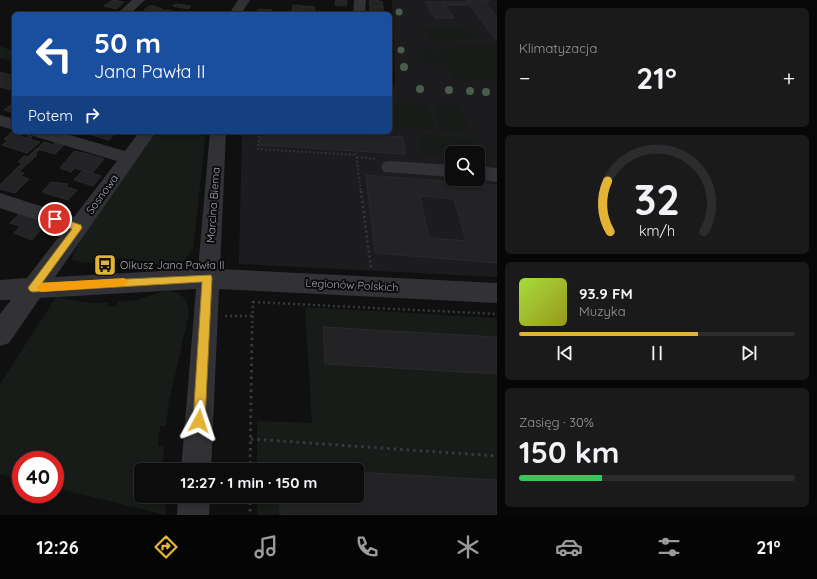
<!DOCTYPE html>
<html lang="pl">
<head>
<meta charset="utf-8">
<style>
	body { margin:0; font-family:Quicksand,sans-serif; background:#1a1a1b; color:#f1f3f6; height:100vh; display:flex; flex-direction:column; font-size:15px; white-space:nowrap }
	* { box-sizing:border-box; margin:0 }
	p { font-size:13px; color:#9a9b9d }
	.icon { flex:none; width:22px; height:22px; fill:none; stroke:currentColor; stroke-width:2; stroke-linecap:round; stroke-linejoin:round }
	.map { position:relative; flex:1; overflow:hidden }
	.details { display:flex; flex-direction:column; gap:8px; padding:8px; background:#070707; width:320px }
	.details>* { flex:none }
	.hud { position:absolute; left:12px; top:12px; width:380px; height:122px; border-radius:6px; box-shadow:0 2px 6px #0003,0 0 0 1px #2c2c2e; background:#1a4fa0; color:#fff; overflow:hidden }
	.buttons { position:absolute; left:445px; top:146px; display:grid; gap:8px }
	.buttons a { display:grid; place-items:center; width:40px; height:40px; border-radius:6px; background:#0c0c0d; box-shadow:0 2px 6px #0003,0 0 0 1px #2c2c2e; font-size:20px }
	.speed { position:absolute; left:12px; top:451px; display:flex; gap:8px; font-size:20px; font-weight:700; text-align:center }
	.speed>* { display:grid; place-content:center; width:52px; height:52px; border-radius:50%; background:#0c0c0d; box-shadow:0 2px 6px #0003,0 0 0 1px #2c2c2e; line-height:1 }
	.speed .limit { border:6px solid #d22; background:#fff; color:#111 }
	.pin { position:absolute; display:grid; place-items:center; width:34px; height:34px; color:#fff; margin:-17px; border:2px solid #fff; border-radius:50%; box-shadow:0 1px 4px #0007 }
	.me { position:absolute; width:44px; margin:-22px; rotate:5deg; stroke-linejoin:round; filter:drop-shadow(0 0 3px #0008) }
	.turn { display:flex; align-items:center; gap:14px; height:84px; padding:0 16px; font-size:18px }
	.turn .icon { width:52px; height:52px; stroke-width:2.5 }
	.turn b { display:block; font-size:28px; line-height:34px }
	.then { display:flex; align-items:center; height:38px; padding:0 16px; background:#0003; gap:8px; font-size:15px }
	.big { font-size:30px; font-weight:800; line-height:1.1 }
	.details .tile { flex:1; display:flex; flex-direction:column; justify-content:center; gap:6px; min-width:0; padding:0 14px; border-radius:6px; background:#1a1a1b }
	.details .dial { align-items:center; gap:0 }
	.dial svg { height:104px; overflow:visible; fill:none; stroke:#2c2c2e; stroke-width:7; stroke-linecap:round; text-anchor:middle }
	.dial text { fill:#f1f3f6; stroke:none }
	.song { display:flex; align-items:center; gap:12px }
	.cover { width:48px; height:48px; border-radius:6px; background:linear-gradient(135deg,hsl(80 70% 55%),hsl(60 70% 35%)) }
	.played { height:4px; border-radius:2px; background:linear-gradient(90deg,#e3b336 65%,#2c2c2e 65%) }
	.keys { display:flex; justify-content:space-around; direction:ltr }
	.heat { display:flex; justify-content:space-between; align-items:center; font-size:22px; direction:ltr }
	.charge { height:6px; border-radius:3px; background:linear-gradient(90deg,#34c759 30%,#2c2c2e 0) }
	.trip { position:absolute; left:134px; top:463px; width:230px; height:40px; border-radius:6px; background:#0c0c0d; box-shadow:0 2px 6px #0003,0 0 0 1px #2c2c2e; font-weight:800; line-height:40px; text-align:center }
	.dock { display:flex; height:64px; justify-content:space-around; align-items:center; background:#050505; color:#9a9b9d }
	.dock .icon { width:28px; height:28px }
	.dock .selected { color:#e3b336 }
	.dock b { font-size:18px; color:#f1f3f6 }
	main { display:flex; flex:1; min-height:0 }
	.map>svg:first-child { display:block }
</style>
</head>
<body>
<main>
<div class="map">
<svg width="497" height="515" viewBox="0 0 497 515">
	<rect width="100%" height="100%" fill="#101011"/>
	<path fill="#1c1c1e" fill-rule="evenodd" d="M 392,0 L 497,0 L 497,277 L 239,264 L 242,132 L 390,132 L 390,86 L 395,86 ZM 452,153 L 478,153 L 478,179 L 452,179 Z"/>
	<g fill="#171c18">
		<path d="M 423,27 L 466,27 L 474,40 L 430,40 Z"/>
		<path d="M 0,46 L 14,51 L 14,62 L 0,58 Z"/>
		<path d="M 497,46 L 497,80 L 454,80 L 435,47 Z"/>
		<path d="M 416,49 L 433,49 L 443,65 L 426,65 Z"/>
		<path d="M 390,102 L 428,104 L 436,130 L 390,127 Z"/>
		<path d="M 433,103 L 459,105 L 470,133 L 442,131 Z"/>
		<path d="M 156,132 L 206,132 L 193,249 L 182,263 L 160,265 L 121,258 L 86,263 L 71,260 L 79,242 Z"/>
		<path d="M 419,135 L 472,138 L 478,153 L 452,153 L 452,157 L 424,155 Z"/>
		<path d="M 164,291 C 180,290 189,299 189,314 L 169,401 L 166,426 L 160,426 L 158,446 L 164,446 L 162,470 L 141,470 L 141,496 L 164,496 L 166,515 L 55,488 L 55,460 L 21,460 L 21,480 L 0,474 L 0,384 L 56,297 L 90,303 L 108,303 L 108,307 L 117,306 L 118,302 L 137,300 Z"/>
		<path d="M 305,307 L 497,318 L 497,515 L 257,515 L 257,496 L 357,496 L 357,470 L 257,470 L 257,421 L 312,423 Z"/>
	</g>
	<g fill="#232325" stroke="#2a2a2d" fill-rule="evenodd">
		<path d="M 113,0 L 124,2 L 116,9 L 104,6 Z"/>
		<path d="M 336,0 L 347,1 L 346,6 L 335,5 Z"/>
		<path d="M 376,0 L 382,2 L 383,7 L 370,6 L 369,1 Z"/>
		<path d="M 466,0 L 487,0 L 489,2 L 485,2 L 497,17 L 497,39 L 495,39 Z"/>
		<path d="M 425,2 L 443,2 L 454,18 L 435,18 Z"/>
		<path d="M 443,2 L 467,2 L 469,5 L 445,5 Z"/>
		<path d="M 176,4 L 191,6 L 188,9 L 173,6 Z"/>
		<path d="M 293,5 L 303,6 L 301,12 L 292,11 Z"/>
		<path d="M 149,6 L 153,6 L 162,9 L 155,14 L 142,12 Z"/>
		<path d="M 303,6 L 315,7 L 314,13 L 301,12 Z"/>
		<path d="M 370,6 L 383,7 L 383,12 L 370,11 Z"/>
		<path d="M 259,9 L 272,10 L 270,14 L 255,14 Z"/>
		<path d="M 162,10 L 173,11 L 171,14 L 158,14 Z"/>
		<path d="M 0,72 L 14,76 L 14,88 L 12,90 L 0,87 Z"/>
		<path d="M 14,102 L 14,113 L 4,110 Z"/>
		<path d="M 14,130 L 14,132 L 24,133 L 20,136 L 26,138 L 29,135 L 32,137 L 30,139 L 40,142 L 27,153 L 2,145 L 8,140 L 4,139 Z"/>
		<path d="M 86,132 L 116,132 L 109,140 L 85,133 Z"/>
		<path d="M 261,132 L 317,132 L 402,137 L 406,154 L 259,145 Z"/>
		<path d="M 44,142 L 53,145 L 55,142 L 65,144 L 55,154 L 37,149 Z"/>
		<path d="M 36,149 L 39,150 L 35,154 L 37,155 L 19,172 L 14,171 L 22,163 L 18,162 L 24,156 L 28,157 Z"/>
		<path d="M 74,151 L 88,154 L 71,172 L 60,168 Z"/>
		<path d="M 88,154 L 104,159 L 92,173 L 75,168 Z"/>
		<path d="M 83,170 L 101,176 L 93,186 L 74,180 Z"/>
		<path d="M 14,171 L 24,173 L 21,176 L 29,179 L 15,193 L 0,189 L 0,185 Z"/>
		<path d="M 366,175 L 497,185 L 497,263 L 375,253 ZM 420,196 L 454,199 L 466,241 L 429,238 Z"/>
		<path d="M 51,182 L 68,184 L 66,187 L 77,190 L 68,200 L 42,192 Z"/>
		<path d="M 18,215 L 45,225 L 32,240 L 14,233 L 20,226 L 10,223 Z"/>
		<path d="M 323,327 L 497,337 L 497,374 L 325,364 Z"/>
		<path d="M 280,467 L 331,470 L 280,470 Z"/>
		<path d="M 357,472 L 497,480 L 497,515 L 280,515 L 280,496 L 357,496 Z"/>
	</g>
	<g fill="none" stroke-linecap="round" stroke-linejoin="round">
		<g stroke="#38393d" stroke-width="2" stroke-dasharray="1.5 2.5" stroke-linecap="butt">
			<path d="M 259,132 L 258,149 L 356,155"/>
			<path d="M 356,153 L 361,192"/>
			<path d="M 357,157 L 376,159"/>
		</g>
		<g stroke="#38393d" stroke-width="2.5" stroke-dasharray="2 3" stroke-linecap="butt">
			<path d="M 361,191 L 371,269"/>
			<path d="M 253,302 L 497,314"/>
			<path d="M 225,316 L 253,316"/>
			<path d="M 252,333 L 253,300"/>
		</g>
		<g stroke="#38393d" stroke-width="3" stroke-dasharray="2.5 4" stroke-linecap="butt">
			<path d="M 251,439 L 497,456"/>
			<path d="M 250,470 L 252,332"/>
			<path d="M 250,496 L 250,515"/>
		</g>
		<g fill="#323236" fill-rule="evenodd">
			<path d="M 132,0 L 145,0 L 130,14 L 117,14 Z"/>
			<path d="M 238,0 L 250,0 L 241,14 L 229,14 Z"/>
			<path d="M 354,0 L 366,0 L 365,14 L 353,14 Z"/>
			<path d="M 0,115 L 14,119 L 14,130 L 0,126 Z"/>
			<path d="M 31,132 L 59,132 L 125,151 L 139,132 L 156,132 L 55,277 L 198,269 L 210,132 L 226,132 L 220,269 L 497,283 L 497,303 L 219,289 L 211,470 L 181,470 L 196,289 L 40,298 L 9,343 L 0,346 L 0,314 L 11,300 L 0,300 L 0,280 L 27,278 L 64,230 L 0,208 L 0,193 L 74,217 L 117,161 L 33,136 Z"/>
			<path d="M 390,161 L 452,165 L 452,177 L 384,172 L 381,167 L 384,162 Z"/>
			<path d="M 478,166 L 497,168 L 497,182 L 476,179 L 478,179 Z"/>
			<path d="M 178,496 L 210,496 L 209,515 L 177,515 Z"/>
		</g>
	</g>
	<g fill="#4a5c4d">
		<circle cx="399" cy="12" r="3.5"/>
		<circle cx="401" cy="50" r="3.5"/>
		<circle cx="404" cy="67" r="4"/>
		<circle cx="420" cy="89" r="4"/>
		<circle cx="449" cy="90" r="4"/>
		<circle cx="470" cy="91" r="4"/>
		<circle cx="486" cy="92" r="4"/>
	</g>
	<path fill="#e3b336" stroke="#947423" d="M 55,216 L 81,225 L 82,228 L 42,283 L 211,275 L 212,278 L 205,421 L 203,425 L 199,427 L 195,425 L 193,421 L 202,282 L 33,292 L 30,291 L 28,288 L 30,285 L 72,229 L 52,222 L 51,219 Z"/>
	<path fill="#f59e0b" d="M 124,278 L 129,282 L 124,286 L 41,292 L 36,288 L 41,283 Z"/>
	<defs>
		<g id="bus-square" transform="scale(1.15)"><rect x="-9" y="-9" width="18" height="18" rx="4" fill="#e3b336" stroke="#0b0b0c"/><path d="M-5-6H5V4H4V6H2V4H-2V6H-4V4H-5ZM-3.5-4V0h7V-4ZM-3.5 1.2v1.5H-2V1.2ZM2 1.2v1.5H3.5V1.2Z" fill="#111"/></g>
	</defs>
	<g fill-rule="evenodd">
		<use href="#bus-square" x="105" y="265"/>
	</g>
	<g text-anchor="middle" stroke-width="4" stroke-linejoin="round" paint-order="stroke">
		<g font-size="11" fill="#a2a6b1" stroke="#0b0b0c">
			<text transform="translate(102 194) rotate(-54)" y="4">Sosnowa</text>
			<text transform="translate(213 205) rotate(-86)" y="4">Marcina Biema</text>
			<text transform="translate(352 285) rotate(3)" y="4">Legionów Polskich</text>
		</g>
		<g font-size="11" fill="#a2a6b1" stroke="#0b0b0c" text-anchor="start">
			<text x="120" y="269">Olkusz Jana Pawła II</text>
		</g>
	</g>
</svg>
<div class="buttons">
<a><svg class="icon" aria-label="search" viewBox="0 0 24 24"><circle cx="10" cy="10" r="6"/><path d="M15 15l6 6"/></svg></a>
</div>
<div class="speed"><div class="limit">40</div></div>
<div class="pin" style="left:55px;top:219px;background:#d93025"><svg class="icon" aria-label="arrive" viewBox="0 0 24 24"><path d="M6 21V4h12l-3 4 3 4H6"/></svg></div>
<svg class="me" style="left:199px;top:421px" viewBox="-20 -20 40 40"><path d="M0-17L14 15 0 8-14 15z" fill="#e3b336" stroke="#fff" stroke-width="4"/></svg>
<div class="trip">12:27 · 1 min · 150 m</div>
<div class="hud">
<div class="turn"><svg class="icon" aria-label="left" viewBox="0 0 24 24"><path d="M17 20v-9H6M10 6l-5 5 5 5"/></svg><div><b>50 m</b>Jana Pawła II</div></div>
<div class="then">Potem<svg class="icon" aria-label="right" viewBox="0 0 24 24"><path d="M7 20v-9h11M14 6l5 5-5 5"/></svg></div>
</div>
</div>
<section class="details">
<div class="tile"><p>Klimatyzacja</p>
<div class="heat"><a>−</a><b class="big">21°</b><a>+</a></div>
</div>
<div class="tile dial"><svg viewBox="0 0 100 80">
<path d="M14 69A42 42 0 1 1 86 69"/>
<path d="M14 69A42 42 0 0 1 12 30" stroke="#e3b336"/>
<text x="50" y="56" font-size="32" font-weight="700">32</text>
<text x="50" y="72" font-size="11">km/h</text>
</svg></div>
<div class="tile">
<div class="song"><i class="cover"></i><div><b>93.9 FM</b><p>Muzyka</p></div></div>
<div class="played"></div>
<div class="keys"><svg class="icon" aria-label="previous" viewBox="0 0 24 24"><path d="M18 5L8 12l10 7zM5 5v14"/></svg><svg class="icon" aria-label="pause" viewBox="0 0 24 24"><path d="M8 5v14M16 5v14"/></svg><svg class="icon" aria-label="next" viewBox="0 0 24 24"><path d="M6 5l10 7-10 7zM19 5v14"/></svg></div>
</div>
<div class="tile"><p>Zasięg · 30%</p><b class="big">150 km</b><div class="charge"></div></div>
</section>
</main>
<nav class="dock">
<b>12:26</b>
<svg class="icon selected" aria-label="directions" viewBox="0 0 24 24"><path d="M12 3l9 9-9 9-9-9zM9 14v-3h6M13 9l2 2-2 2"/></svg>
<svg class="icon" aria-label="music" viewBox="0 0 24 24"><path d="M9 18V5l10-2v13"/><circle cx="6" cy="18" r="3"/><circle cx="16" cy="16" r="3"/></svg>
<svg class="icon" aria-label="phone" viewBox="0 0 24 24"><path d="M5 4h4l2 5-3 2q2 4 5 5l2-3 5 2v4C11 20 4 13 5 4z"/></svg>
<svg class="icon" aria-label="climate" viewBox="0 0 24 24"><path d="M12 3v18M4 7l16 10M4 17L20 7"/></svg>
<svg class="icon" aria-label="car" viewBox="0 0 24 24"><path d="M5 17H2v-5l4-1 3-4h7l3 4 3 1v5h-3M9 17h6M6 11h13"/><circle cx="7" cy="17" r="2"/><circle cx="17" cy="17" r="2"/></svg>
<svg class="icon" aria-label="filters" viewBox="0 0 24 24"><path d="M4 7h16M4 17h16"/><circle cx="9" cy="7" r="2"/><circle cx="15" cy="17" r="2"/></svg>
<b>21°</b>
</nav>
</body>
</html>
